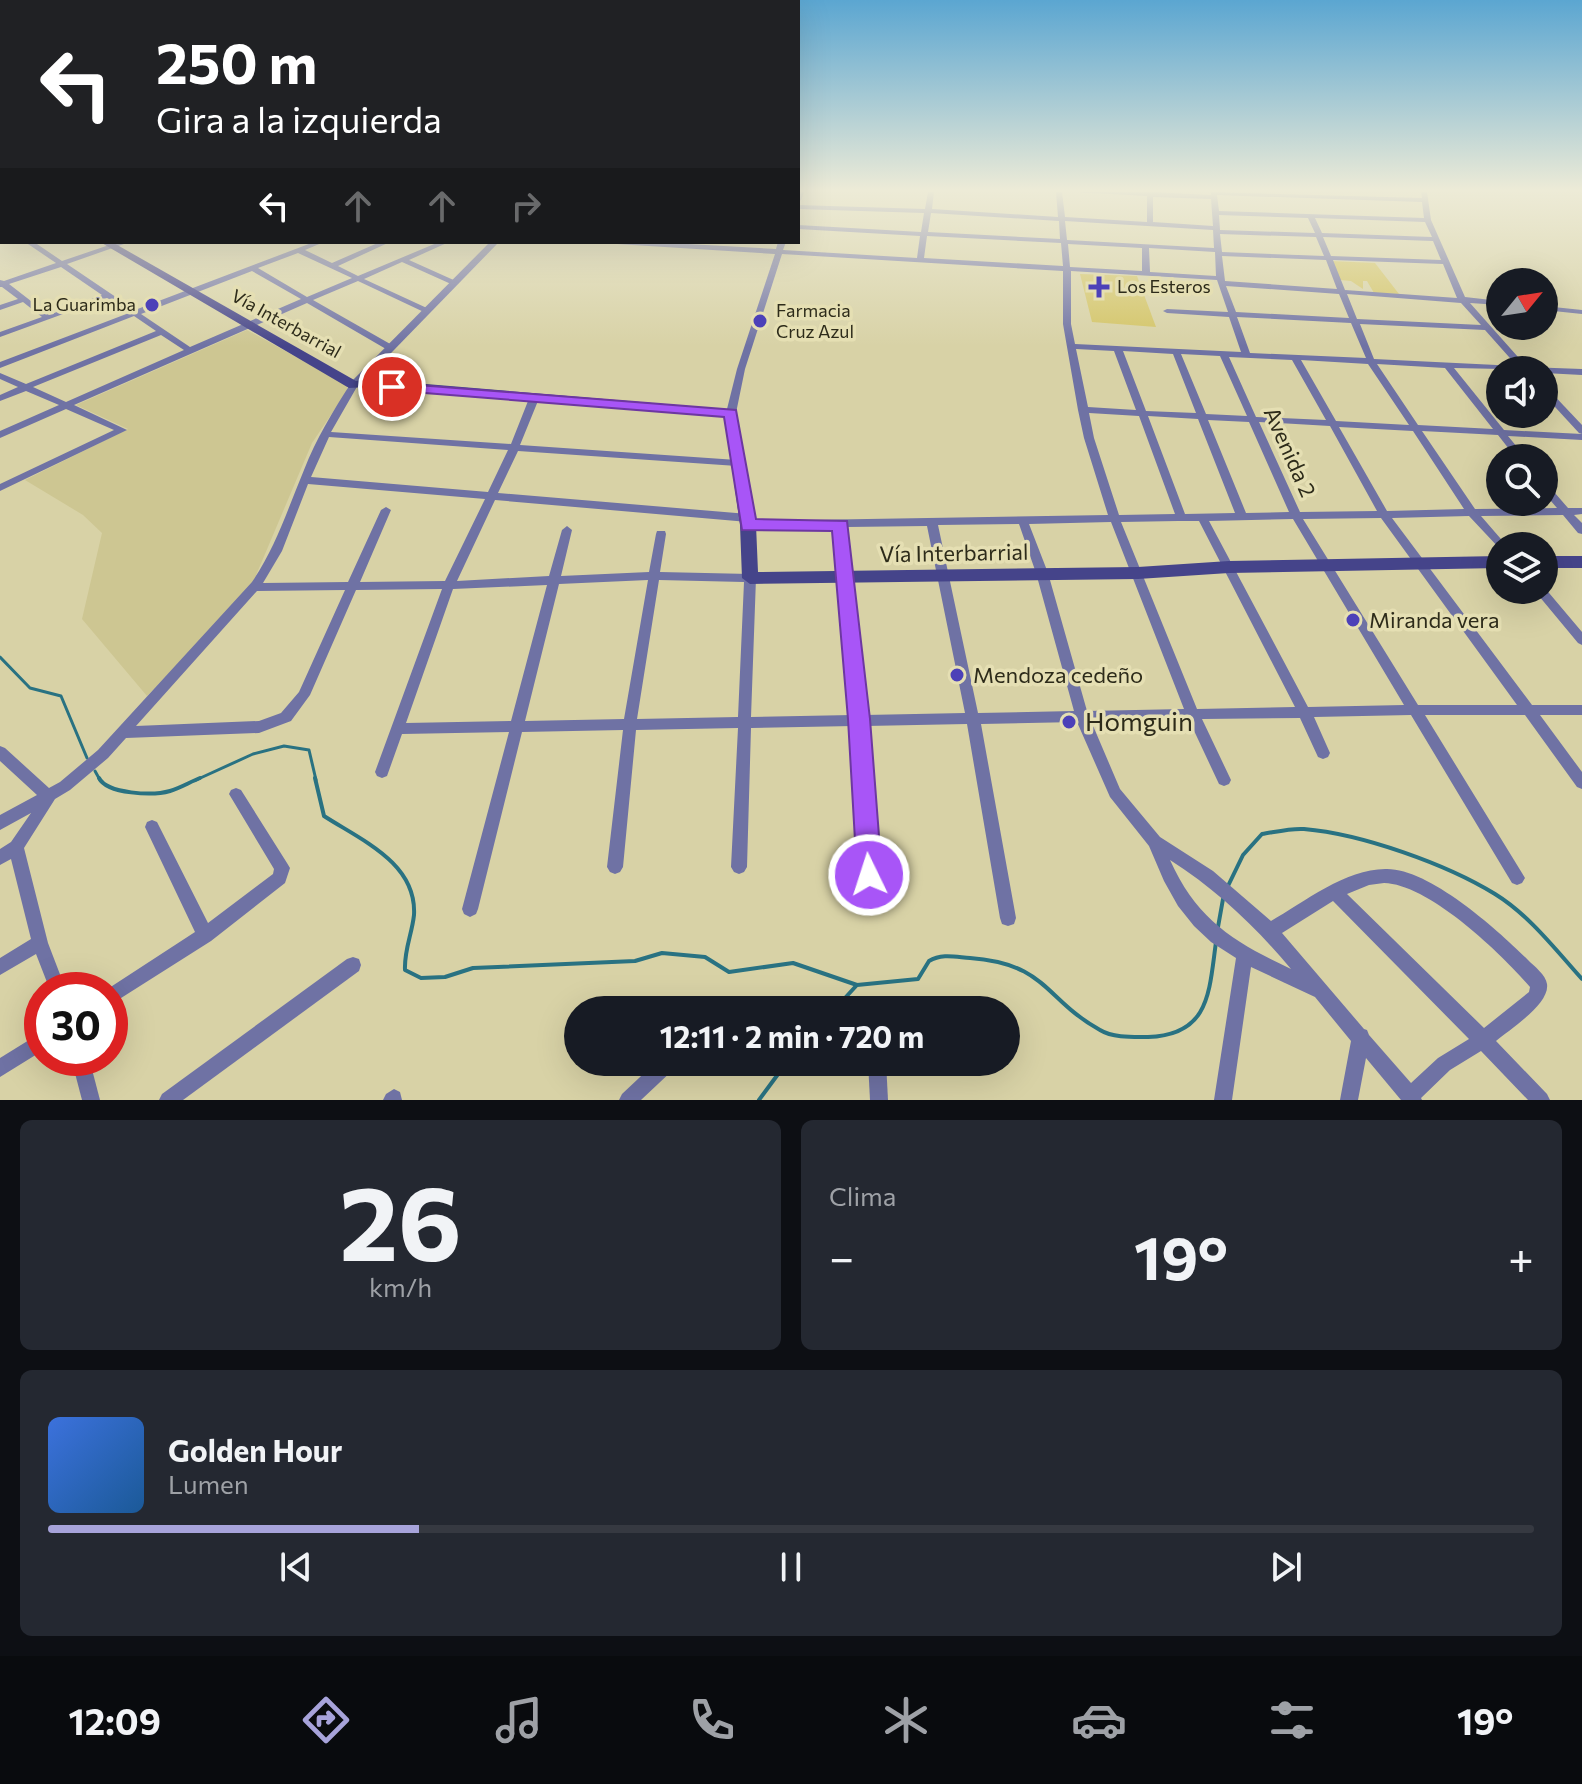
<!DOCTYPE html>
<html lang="es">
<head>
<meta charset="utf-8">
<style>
	body { margin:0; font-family:Commissioner,sans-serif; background:#242831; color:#f1f3f6; height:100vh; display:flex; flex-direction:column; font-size:30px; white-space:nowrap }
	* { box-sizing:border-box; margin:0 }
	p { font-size:26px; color:#9ea1a6 }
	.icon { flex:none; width:44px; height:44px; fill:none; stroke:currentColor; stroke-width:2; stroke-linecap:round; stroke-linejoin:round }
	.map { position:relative; height:1100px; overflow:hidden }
	.sheet { display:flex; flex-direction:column; gap:20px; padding:20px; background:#0d0f14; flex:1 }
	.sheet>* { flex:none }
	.top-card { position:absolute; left:0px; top:0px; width:800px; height:244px; box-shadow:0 8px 32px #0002; background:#202124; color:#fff; overflow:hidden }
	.needle { width:52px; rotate:60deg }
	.fabs { position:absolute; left:1486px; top:268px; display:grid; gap:16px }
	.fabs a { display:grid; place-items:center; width:72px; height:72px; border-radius:50%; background:#171b24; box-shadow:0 8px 32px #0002; font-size:40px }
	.speed { position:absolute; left:24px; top:972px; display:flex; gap:16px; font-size:40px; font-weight:700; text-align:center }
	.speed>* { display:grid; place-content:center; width:104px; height:104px; border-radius:50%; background:#171b24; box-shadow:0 8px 32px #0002; line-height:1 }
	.speed .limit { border:12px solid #d22; background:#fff; color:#111 }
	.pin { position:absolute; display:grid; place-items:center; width:68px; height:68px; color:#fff; margin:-34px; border:4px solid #fff; border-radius:50%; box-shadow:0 2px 8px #0007 }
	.me { position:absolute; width:88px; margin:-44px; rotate:356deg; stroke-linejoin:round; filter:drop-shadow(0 0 6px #0008) }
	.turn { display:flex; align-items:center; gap:28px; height:168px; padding:0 24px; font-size:36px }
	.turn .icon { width:104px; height:104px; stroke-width:2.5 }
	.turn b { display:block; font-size:56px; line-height:68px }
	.lanes { display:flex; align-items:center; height:76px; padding:0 24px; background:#0003; justify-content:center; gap:40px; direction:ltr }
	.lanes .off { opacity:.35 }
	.big { font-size:60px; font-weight:700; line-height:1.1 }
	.sheet .tile { flex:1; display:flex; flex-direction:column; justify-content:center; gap:12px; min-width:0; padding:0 28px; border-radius:12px; background:#242831 }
	.sheet .dial { align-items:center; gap:0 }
	.dial b { font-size:104px; line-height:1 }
	.song { display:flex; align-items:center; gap:24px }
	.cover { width:96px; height:96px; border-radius:12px; background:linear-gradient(135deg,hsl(220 70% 55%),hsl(210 70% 35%)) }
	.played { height:8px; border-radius:4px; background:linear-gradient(90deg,#a7a3da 25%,#363941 25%) }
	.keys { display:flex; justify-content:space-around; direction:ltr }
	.heat { display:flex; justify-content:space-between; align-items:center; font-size:44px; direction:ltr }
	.sheet .tiles { flex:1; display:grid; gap:20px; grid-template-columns:1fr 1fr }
	.tile:last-child { grid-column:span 2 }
	.trip { position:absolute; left:564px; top:996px; width:456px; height:80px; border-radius:40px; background:#171b24; box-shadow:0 8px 32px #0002; font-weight:700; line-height:80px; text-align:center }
	.dock { display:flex; height:128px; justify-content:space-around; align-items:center; background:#090b0e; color:#9ea1a6 }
	.dock .icon { width:56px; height:56px }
	.dock .selected { color:#a7a3da }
	.dock b { font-size:36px; color:#f1f3f6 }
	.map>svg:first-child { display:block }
</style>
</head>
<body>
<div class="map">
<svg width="1582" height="1100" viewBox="0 0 1582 1100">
	<rect width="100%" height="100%" fill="#d8d2a6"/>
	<path fill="#cdc692" d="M 247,330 L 347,385 L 347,391 L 312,443 L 251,587 L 147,696 L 82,619 L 102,533 L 83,515 L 25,480 L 128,429 L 76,405 Z"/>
	<g fill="#d3c465">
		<path d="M 1331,261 L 1375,263 L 1399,294 L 1374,293 L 1367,281 L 1363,281 L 1363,289 L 1351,281 L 1340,280 Z"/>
		<path d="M 1080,274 L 1137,276 L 1156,327 L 1092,322 Z"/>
	</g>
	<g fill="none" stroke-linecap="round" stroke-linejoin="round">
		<g stroke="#297282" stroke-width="3">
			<path d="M 0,657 L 30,688 L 61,696 L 87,758"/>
			<path d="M 95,771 L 100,780"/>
			<path d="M 196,780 L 253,754 L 284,746 L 309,750 L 316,780"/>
		</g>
		<g stroke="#297282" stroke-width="4">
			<path d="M 99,778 C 107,794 153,796 170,791 C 180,788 190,782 200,778"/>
			<path d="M 315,778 L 324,816 C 361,840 417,863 414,915 C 412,934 404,950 405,970 L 421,978 L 445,977 L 473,968 L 635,961 L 662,953 L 705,957 L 729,972 L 793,963 L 857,985 L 918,979 L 929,961 C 942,953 956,957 970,958 C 1048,964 1044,999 1100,1030 C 1113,1038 1133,1037 1148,1037 C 1210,1035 1209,992 1216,942"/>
			<path d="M 1227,888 L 1243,855 L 1262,834 C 1275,832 1291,828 1304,829 C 1362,834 1446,864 1495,894 C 1529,915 1555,949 1582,979"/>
			<path d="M 1218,927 L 1223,899"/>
			<path d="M 834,1010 L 856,986"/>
			<path d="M 759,1100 L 787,1062"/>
		</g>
		<g fill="#6f72a4" fill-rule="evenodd">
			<path d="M 798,192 L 804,192 L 801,200 L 798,202 Z"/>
			<path d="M 928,192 L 934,192 L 932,209 L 1058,217 L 1056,192 L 1062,192 L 1065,217 L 1147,222 L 1147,196 L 1073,192 L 1153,192 L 1211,195 L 1211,192 L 1422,198 L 1421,192 L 1427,192 L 1431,220 L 1465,297 L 1500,301 L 1500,305 L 1470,303 L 1527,367 L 1582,369 L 1582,375 L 1544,373 L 1544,370 L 1454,368 L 1504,430 L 1582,434 L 1582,440 L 1508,436 L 1526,458 L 1516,458 L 1498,435 L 1422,431 L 1475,509 L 1557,508 L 1544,493 L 1544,484 L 1548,485 L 1568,508 L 1582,508 L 1582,514 L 1574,515 L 1582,523 L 1582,534 L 1578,533 L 1563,515 L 1481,516 L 1507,546 L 1500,546 L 1500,549 L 1469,516 L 1392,518 L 1532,705 L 1582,705 L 1582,715 L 1540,715 L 1582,772 L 1582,789 L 1577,787 L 1525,715 L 1425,715 L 1522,873 L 1525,878 L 1522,883 L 1517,885 L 1512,883 L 1411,715 L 1314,717 L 1330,753 L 1328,757 L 1323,759 L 1318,757 L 1300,718 L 1202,719 L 1231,780 L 1229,784 L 1224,786 L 1219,784 L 1189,720 L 1091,721 L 1120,789 L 1160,837 L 1213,871 L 1271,921 C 1304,902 1347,868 1387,869 C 1430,869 1498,930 1528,960 C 1534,966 1546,975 1547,984 C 1550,1004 1510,1029 1496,1041 L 1547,1094 L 1550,1100 L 1528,1100 L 1481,1051 L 1450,1070 L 1421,1098 L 1422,1100 L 1401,1100 L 1366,1058 L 1358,1100 L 1340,1100 L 1351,1041 L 1315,997 L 1251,967 L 1232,1100 L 1214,1100 L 1236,958 L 1211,942 L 1194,926 L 1178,906 L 1164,881 L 1149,846 L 1110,797 L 1077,722 L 981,724 L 1016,918 L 1014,924 L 1008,926 L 1002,924 L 1000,918 L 967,724 L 866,726 L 879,906 L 877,911 L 871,914 L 865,911 L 863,906 L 853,726 L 751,728 L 747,867 L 744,872 L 739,874 L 734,872 L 731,867 L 738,728 L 636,730 L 623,867 L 620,872 L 615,874 L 610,872 L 607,867 L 623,730 L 522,732 L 478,909 L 476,914 L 470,917 L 464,914 L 462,909 L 509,732 L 402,734 L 387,776 L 382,778 L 377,776 L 375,772 L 442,589 L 356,590 L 310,695 L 291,721 L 259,733 L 126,738 L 108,758 L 70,790 L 55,799 L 24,848 L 48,943 L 66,990 L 50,990 L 36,954 L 0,975 L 0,958 L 31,939 L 11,859 L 0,865 L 0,849 L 11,842 L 31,813 L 0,830 L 0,815 L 37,795 L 0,761 L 0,746 L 5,748 L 49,788 L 60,782 L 98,750 L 252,582 C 276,547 288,508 304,470 C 316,439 333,411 351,383 L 354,382 L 358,385 L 331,432 L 511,444 L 530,396 L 535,393 L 540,396 L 520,445 L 737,460 L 742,463 L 737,466 L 518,451 L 498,493 L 748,514 L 753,518 L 749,521 L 1108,515 L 1084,438 L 1078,410 L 1063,324 L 1063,271 L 782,254 L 745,369 L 736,413 L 731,416 L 726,413 L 737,369 L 775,254 L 617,244 L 613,242 L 652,242 L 776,249 L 778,242 L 786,242 L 783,250 L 917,258 L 920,236 L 798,229 L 798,225 L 921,232 L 924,213 L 798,209 L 798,205 L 925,209 ZM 1217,195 L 1422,202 L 1424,218 L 1219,211 ZM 1153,197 L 1211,199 L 1213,226 L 1153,222 ZM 931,213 L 1059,221 L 1060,239 L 928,232 ZM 1219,215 L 1308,218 L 1315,233 L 1220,230 ZM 1315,218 L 1425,222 L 1432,237 L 1322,233 ZM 1065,221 L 1213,230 L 1214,248 L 1067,240 ZM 1220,234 L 1316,237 L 1324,256 L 1222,252 ZM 927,236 L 1061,243 L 1063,266 L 924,258 ZM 1323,237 L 1433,241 L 1441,260 L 1331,256 ZM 1068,244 L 1142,248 L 1142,271 L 1070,267 ZM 1149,248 L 1215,252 L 1216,276 L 1150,272 ZM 1222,256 L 1326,260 L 1337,289 L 1225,281 ZM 1333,260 L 1443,264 L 1457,298 L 1345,290 ZM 1071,271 L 1217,280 L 1228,312 L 1167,309 L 1163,311 L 1167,313 L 1229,317 L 1241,352 L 1075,344 L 1071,324 ZM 1226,286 L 1339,294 L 1349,318 L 1236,312 ZM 1347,294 L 1461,303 L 1481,325 L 1357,319 ZM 1237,317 L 1351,323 L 1366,358 L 1250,353 ZM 1360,324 L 1485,330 L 1517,366 L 1374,359 ZM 1076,349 L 1114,351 L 1136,410 L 1088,407 ZM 1123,351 L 1173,354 L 1196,413 L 1146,411 ZM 1181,354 L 1220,356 L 1247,416 L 1206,414 ZM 1229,357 L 1292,360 L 1326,420 L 1256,417 ZM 1301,360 L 1368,364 L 1409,425 L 1336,421 ZM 1377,364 L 1445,368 L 1493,429 L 1418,425 ZM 1089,413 L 1139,416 L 1175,514 L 1119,515 L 1094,438 ZM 1148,416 L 1198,419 L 1235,513 L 1185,514 ZM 1208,420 L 1249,422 L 1289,512 L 1246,513 ZM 1259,422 L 1330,426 L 1377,511 L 1300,512 ZM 1339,427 L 1413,431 L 1464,509 L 1387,511 ZM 329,437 L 508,450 L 488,492 L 311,477 ZM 308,484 L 485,499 L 445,581 L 360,582 L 391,510 L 386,507 L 381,510 L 348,582 L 263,583 L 282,551 ZM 495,500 L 748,522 L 743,525 L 748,529 L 836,527 L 852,715 L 751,717 L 756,578 L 750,574 L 660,572 L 666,534 L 665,531 L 657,531 L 656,534 L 649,572 L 561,576 L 572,530 L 567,526 L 562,530 L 549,576 L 457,581 ZM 1381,518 L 1517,705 L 1418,705 L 1303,519 ZM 1293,519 L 1404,705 L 1308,707 L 1209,521 ZM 1178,521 L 1199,521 L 1295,707 L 1197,709 L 1121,522 ZM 1111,522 L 1184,709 L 1087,711 L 1048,573 L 1029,524 ZM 1019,524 L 1036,573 L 1074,711 L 978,713 L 938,525 ZM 927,526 L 965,713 L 865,715 L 847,527 ZM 648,580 L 624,719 L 525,721 L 559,584 ZM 659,580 L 744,582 L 738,717 L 637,719 ZM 547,585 L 511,721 L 406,723 L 453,589 ZM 345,590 L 299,692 L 281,713 L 259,721 L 136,726 L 257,591 ZM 1170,860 C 1217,890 1255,926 1291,969 C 1234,942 1197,920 1170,860 ZM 1384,883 C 1429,884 1502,954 1530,987 L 1529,992 L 1484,1028 L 1347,894 L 1369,885 ZM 1333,901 L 1469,1039 L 1438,1058 L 1411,1083 L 1369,1035 L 1367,1030 L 1364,1029 L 1282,933 Z"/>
			<path d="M 25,242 L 34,242 L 62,261 L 118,242 L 125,242 L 124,244 L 67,264 L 135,310 L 314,242 L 324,242 L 305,250 L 332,263 L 380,242 L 390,242 L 338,266 L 358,276 L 439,242 L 449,242 L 409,260 L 458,282 L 451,284 L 402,262 L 364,279 L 429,309 L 429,313 L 426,313 L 358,281 L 313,300 L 392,345 L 392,349 L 386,349 L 307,303 L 74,405 L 127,430 L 0,491 L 0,484 L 114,430 L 66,409 L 0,438 L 0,431 L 59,405 L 26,391 L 0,401 L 0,395 L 18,387 L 0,379 L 0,373 L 26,384 L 156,331 L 134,316 L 0,368 L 0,362 L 129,313 L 107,298 L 0,337 L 0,332 L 42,317 L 23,302 L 0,310 L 0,305 L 18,299 L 2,287 L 0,287 L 0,280 L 4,281 L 56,263 ZM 298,253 L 352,278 L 307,297 L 258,268 ZM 61,267 L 102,295 L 49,315 L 9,284 ZM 252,271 L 301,299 L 190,347 L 141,314 ZM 161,335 L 184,350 L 66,402 L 33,387 Z"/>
			<path d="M 1544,306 L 1582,310 L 1582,314 L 1544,310 Z"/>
			<path d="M 1544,387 L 1547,388 L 1582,425 L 1582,434 L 1579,433 L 1544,395 Z"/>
			<path d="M 1544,587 L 1582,632 L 1582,645 L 1578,643 L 1534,590 L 1544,590 Z"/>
			<path d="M 236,788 L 241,790 L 287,863 L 290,868 L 285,883 L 211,941 L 110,1005 L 110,990 L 106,990 L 195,932 L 145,827 L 147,822 L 152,820 L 157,822 L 208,923 L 273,874 L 274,869 L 229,794 L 231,790 Z"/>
			<path d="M 353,957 L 359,959 L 361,965 L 359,971 L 183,1100 L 159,1100 L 162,1094 L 347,959 Z"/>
			<path d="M 42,1032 L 42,1051 L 0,1077 L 0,1058 Z"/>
			<path d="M 71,1058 L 89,1058 L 100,1100 L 82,1100 Z"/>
			<path d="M 656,1062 L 678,1062 L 675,1068 L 641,1100 L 619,1100 L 622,1094 Z"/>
			<path d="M 868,1062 L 886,1062 L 888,1100 L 870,1100 Z"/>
			<path d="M 394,1089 L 400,1092 L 402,1100 L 383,1100 L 386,1094 Z"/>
		</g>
		<path fill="#6f72a4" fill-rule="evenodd" d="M 490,242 L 499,242 L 358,387 L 350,387 L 350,383 Z"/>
		<g fill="#45448a" fill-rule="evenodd">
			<path d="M 100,242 L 112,242 L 356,381 L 366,379 L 736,410 L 756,525 L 758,572 L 1138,567 L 1229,561 L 1500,556 L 1500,568 L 1229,573 L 1138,579 L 750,584 L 742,578 L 740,525 L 725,417 L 366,387 L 349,388 Z"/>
			<rect x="1544" y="556" width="38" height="12"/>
		</g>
	</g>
	<path fill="#a04926" d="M 0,226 L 2,229 L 2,238 L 0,239 Z"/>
	<linearGradient id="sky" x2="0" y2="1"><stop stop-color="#5ba6d1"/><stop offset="0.55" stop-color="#edebd7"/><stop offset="1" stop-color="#edebd7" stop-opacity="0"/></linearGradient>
	<rect width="1582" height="346" fill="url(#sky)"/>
	<path fill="#a855f7" stroke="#6d37a1" stroke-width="2" d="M 392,383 L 736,410 L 756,519 L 847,521 L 870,719 L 882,875 L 878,884 L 869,887 L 861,884 L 857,875 L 848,719 L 832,531 L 742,530 L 724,417 L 387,390 L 385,387 Z"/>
	<g fill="#4c41b8" stroke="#e5dfb3" stroke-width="3">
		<path d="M1095 275h8v8h8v8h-8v8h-8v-8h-8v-8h8z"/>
		<circle cx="152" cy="305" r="8"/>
		<circle cx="760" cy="321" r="8"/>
		<circle cx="1353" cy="620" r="8"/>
		<circle cx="957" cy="675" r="8"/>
		<circle cx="1069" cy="722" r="8"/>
	</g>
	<g text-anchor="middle" stroke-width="7" stroke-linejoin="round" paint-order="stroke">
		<g font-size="18" fill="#2d2b1a" stroke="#e5dfb3" text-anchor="start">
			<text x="1117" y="293">Los Esteros</text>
			<text x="136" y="311" text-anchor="end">La Guarimba</text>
			<text x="776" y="317">Farmacia<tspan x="776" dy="21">Cruz Azul</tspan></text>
		</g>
		<g font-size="18" fill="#2d2b1a" stroke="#e5dfb3">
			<text transform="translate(286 324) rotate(29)" y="6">Vía Interbarrial</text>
		</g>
		<g font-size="22" fill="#2d2b1a" stroke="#e5dfb3">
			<text transform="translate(1290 452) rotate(66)" y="8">Avenida 2</text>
			<text transform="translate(954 553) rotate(-1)" y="8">Vía Interbarrial</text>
		</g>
		<g font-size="22" fill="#2d2b1a" stroke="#e5dfb3" text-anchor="start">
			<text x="1369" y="628">Miranda vera</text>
			<text x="973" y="683">Mendoza cedeño</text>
		</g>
		<g font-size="26" fill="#2d2b1a" stroke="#e5dfb3" text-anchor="start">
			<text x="1085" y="731">Homguin</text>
		</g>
	</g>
</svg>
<div class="fabs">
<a><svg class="needle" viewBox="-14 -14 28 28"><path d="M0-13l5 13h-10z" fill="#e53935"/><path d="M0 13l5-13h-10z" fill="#9ea1a6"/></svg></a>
<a><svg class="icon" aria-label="sound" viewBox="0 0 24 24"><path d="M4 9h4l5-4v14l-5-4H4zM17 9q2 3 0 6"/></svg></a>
<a><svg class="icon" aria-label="search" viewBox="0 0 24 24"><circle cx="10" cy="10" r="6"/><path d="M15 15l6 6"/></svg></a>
<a><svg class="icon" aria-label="layers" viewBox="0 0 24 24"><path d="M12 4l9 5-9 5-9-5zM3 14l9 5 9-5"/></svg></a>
</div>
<div class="speed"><div class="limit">30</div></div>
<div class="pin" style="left:392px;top:387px;background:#d93025"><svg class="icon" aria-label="arrive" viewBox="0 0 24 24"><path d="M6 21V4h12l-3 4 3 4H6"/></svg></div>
<svg class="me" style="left:869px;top:875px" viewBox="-20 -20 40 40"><circle r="17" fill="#a855f7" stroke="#fff" stroke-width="3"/><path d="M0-11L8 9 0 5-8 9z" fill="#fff"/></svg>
<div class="trip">12:11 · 2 min · 720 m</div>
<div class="top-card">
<div class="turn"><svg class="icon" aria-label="left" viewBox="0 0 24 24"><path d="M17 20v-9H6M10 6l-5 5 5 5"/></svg><div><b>250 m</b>Gira a la izquierda</div></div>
<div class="lanes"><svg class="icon" aria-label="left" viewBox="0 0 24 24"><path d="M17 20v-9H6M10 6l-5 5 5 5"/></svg><svg class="icon off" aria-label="ahead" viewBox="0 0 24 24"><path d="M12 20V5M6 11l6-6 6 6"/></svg><svg class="icon off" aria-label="ahead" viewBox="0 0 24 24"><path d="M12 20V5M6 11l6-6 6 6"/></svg><svg class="icon off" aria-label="right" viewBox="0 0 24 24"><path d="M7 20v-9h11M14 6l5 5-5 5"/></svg></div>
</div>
</div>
<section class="sheet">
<div class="tiles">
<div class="tile dial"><b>26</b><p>km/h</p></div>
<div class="tile"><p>Clima</p>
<div class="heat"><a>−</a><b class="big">19°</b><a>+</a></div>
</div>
<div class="tile">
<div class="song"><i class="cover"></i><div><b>Golden Hour</b><p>Lumen</p></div></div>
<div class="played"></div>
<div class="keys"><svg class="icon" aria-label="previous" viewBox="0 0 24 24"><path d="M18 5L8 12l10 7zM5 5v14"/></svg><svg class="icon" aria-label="pause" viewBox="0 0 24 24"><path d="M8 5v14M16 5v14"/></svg><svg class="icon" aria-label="next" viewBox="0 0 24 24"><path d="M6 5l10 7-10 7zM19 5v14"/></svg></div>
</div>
</div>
</section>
<nav class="dock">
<b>12:09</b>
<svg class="icon selected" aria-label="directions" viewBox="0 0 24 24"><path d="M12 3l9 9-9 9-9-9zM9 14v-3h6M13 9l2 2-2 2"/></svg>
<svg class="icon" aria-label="music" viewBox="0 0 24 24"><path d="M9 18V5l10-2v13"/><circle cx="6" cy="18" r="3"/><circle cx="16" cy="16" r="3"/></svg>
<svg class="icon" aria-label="phone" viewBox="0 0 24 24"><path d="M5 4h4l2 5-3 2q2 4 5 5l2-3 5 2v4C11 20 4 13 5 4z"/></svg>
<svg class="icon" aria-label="climate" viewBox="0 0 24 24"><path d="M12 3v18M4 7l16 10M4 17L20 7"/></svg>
<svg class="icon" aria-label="car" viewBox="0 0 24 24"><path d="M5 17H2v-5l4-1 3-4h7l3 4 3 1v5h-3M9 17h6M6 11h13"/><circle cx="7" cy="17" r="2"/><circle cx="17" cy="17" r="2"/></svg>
<svg class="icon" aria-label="filters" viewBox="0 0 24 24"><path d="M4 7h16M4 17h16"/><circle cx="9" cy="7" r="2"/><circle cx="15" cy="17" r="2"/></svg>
<b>19°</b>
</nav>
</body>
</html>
